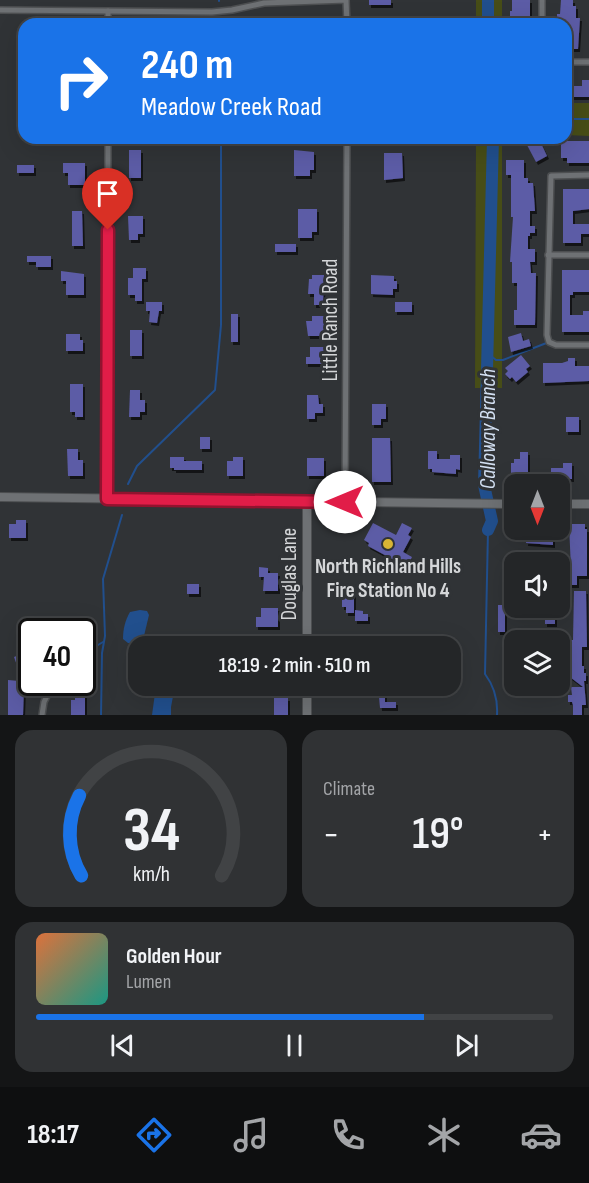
<!DOCTYPE html>
<html lang="en">
<head>
<meta charset="utf-8">
<style>
	body { margin:0; font-family:"Sofia Sans Condensed",sans-serif; background:#303234; color:#f1f3f6; height:100vh; display:flex; flex-direction:column; font-size:22px; white-space:nowrap }
	* { box-sizing:border-box; margin:0 }
	p { font-size:20px; color:#a3a5a8 }
	.icon { flex:none; width:33px; height:33px; fill:none; stroke:currentColor; stroke-width:2; stroke-linecap:round; stroke-linejoin:round }
	.map { position:relative; height:715px; overflow:hidden }
	.details { display:flex; flex-direction:column; gap:15px; padding:15px; background:#141516; flex:1 }
	.details>* { flex:none }
	.guide { position:absolute; left:18px; top:18px; width:554px; height:126px; border-radius:18px; box-shadow:0 6px 24px #0002,0 0 0 2px #414345; background:#1a73e8; color:#fff; overflow:hidden }
	.needle { width:39px; rotate:180deg }
	.fabs { position:absolute; left:504px; top:474px; display:grid; gap:12px }
	.fabs a { display:grid; place-items:center; width:66px; height:66px; border-radius:12px; background:#242628; box-shadow:0 6px 24px #0002,0 0 0 2px #414345; font-size:30px }
	.speed { position:absolute; left:18px; top:618px; display:flex; gap:12px; font-size:30px; font-weight:700; text-align:center }
	.speed>* { display:grid; place-content:center; width:78px; height:78px; border-radius:50%; background:#242628; box-shadow:0 6px 24px #0002,0 0 0 2px #414345; line-height:1 }
	.speed .limit { border:3px solid #111; border-radius:9px; background:#fff; color:#111 }
	.pin { position:absolute; display:grid; place-items:center; width:51px; height:51px; color:#fff; margin:-62px -26px; border-radius:50% 50% 50% 0; rotate:-45deg; box-shadow:0 0 6px #0007 }
	.pin .icon { rotate:45deg }
	.me { position:absolute; width:66px; margin:-33px; rotate:270deg; stroke-linejoin:round; filter:drop-shadow(0 0 4px #0008) }
	.turn { display:flex; align-items:center; gap:21px; height:126px; padding:0 24px; font-size:27px }
	.turn .icon { width:78px; height:78px; stroke-width:2.5 }
	.turn b { display:block; font-size:42px; line-height:51px }
	.big { font-size:45px; font-weight:600; line-height:1.1 }
	.details .tile { flex:1; display:flex; flex-direction:column; justify-content:center; gap:9px; min-width:0; padding:0 21px; border-radius:18px; background:#303234 }
	.details .dial { align-items:center; gap:0 }
	.dial svg { height:156px; overflow:visible; fill:none; stroke:#414345; stroke-width:7; stroke-linecap:round; text-anchor:middle }
	.dial text { fill:#f1f3f6; stroke:none }
	.song { display:flex; align-items:center; gap:18px }
	.cover { width:72px; height:72px; border-radius:9px; background:linear-gradient(135deg,hsl(20 70% 55%),hsl(170 70% 35%)) }
	.played { height:6px; border-radius:3px; background:linear-gradient(90deg,#1a73e8 75%,#414345 75%) }
	.keys { display:flex; justify-content:space-around; direction:ltr }
	.heat { display:flex; justify-content:space-between; align-items:center; font-size:33px; direction:ltr }
	.details .tiles { flex:1; display:grid; gap:15px; grid-template-columns:1fr 1fr }
	.tile:last-child { grid-column:span 2 }
	.trip { position:absolute; left:128px; top:636px; width:333px; height:60px; border-radius:18px; background:#242628; box-shadow:0 6px 24px #0002,0 0 0 2px #414345; font-weight:600; line-height:60px; text-align:center }
	.tab-bar { display:flex; height:96px; justify-content:space-around; align-items:center; background:#0e0f10; color:#a3a5a8 }
	.tab-bar .icon { width:42px; height:42px }
	.tab-bar .current { color:#1a73e8 }
	.tab-bar b { font-size:27px; color:#f1f3f6 }
	.map>svg:first-child { display:block }
</style>
</head>
<body>
<div class="map">
<svg width="589" height="715" viewBox="0 0 589 715">
	<defs>
		<filter id="shadow"><feDropShadow dx="2" dy="3" stdDeviation="0" flood-color="#0009"/></filter>
	</defs>
	<rect width="100%" height="100%" fill="#303336"/>
	<g fill="#474d17">
		<rect x="476" y="0" width="26" height="24"/>
		<path d="M 566,103 L 589,103 L 589,136 L 566,135 Z"/>
		<path d="M 476,138 L 502,138 L 502,388 L 475,388 Z"/>
	</g>
	<g fill="#214f8d">
		<path d="M 140,610 L 147,611 L 149,615 L 143,640 L 135,644 L 128,643 L 123,639 C 123,629 125,621 130,612 Z"/>
		<path d="M 156,686 L 175,686 L 171,707 L 171,715 L 152,715 Z"/>
	</g>
	<g fill="none" stroke-linecap="round" stroke-linejoin="round">
		<g stroke="#214f8d" stroke-width="2">
			<path d="M 219,0 L 219,1"/>
			<path d="M 221,19 L 221,24"/>
			<path d="M 566,119 L 589,119"/>
			<path d="M 487,335 L 491,356 L 496,360 L 503,360 L 549,342"/>
			<path d="M 128,484 L 137,466 L 215,390 L 221,325 L 221,138"/>
			<path d="M 488,530 L 485,674 C 494,686 498,699 497,715"/>
			<path d="M 82,652 L 86,648 L 93,648 L 103,642"/>
			<path d="M 101,715 L 102,653 L 105,636 L 103,579 L 122,515"/>
		</g>
		<g stroke="#214f8d" stroke-width="12">
			<path d="M 488,0 L 488,24"/>
			<path d="M 488,530 L 492,521 L 484,485 L 493,138"/>
		</g>
	</g>
	<g fill="#5c5ca6" filter="url(#shadow)">
		<rect x="369" y="0" width="22" height="5"/>
		<path d="M 512,0 L 530,0 L 530,24 L 510,24 L 510,11 L 512,11 Z"/>
		<path d="M 561,0 L 573,0 L 573,6 L 576,6 L 576,18 L 580,18 L 578,49 L 566,49 L 566,24 L 561,24 L 561,20 L 557,20 L 557,14 L 560,14 Z"/>
		<path d="M 566,76 L 571,76 L 571,86 L 582,86 L 582,80 L 589,80 L 589,97 L 566,97 Z"/>
		<path d="M 539,139 L 547,156 L 536,162 L 527,145 Z"/>
		<path d="M 561,141 L 589,141 L 589,163 L 567,163 L 567,158 L 561,158 Z"/>
		<rect x="129" y="150" width="12" height="28"/>
		<path d="M 294,150 L 314,152 L 314,170 L 310,170 L 310,176 L 294,176 Z"/>
		<path d="M 384,153 L 402,153 L 403,178 L 384,180 Z"/>
		<path d="M 506,160 L 524,160 L 524,178 L 528,178 L 528,183 L 533,183 L 535,211 L 530,211 L 530,226 L 535,226 L 535,233 L 530,233 L 530,236 L 528,236 L 528,249 L 535,249 L 535,262 L 530,262 L 531,273 L 536,273 L 535,325 L 514,325 L 514,310 L 517,310 L 517,283 L 512,283 L 512,262 L 510,262 L 513,217 L 511,217 L 511,175 L 506,175 Z"/>
		<path d="M 63,163 L 85,163 L 85,185 L 68,185 L 68,173 L 63,173 Z"/>
		<rect x="17" y="165" width="17" height="8"/>
		<path d="M 563,189 L 589,189 L 589,209 L 573,211 L 573,224 L 589,224 L 589,234 L 581,234 L 581,243 L 563,243 Z"/>
		<path d="M 298,209 L 317,209 L 317,232 L 312,232 L 312,238 L 298,238 Z"/>
		<path d="M 72,211 L 82,211 L 83,246 L 72,246 Z"/>
		<path d="M 128,216 L 143,216 L 143,234 L 138,234 L 138,240 L 129,240 Z"/>
		<rect x="275" y="244" width="21" height="8"/>
		<path d="M 27,256 L 51,256 L 51,267 L 36,267 L 36,262 L 27,262 Z"/>
		<path d="M 133,268 L 146,268 L 146,279 L 142,279 L 142,301 L 135,301 L 135,295 L 128,295 L 128,278 L 133,278 Z"/>
		<path d="M 562,270 L 589,270 L 589,292 L 573,292 L 573,295 L 570,295 L 570,315 L 583,315 L 583,311 L 589,311 L 589,332 L 562,332 Z"/>
		<path d="M 61,271 L 84,274 L 84,295 L 66,295 L 66,281 L 61,281 Z"/>
		<path d="M 312,275 L 324,275 L 323,305 L 314,305 L 314,294 L 308,294 L 309,279 L 312,279 Z"/>
		<path d="M 371,275 L 394,276 L 394,281 L 397,281 L 397,289 L 393,289 L 393,295 L 371,294 Z"/>
		<path d="M 146,302 L 162,302 L 162,311 L 159,311 L 157,323 L 149,322 L 150,311 L 146,311 Z"/>
		<rect x="395" y="302" width="17" height="10"/>
		<rect x="231" y="314" width="7" height="28"/>
		<path d="M 312,316 L 324,316 L 324,336 L 308,336 L 306,321 L 312,321 Z"/>
		<rect x="130" y="330" width="12" height="26"/>
		<path d="M 521,333 L 523,341 L 529,339 L 531,346 L 511,352 L 508,337 Z"/>
		<path d="M 66,334 L 80,334 L 80,340 L 83,340 L 83,351 L 66,351 Z"/>
		<path d="M 310,347 L 324,347 L 324,364 L 306,364 L 306,357 L 310,357 Z"/>
		<path d="M 521,355 L 530,366 L 526,369 L 528,372 L 516,382 L 512,377 L 510,379 L 505,374 L 508,371 L 505,368 Z"/>
		<path d="M 568,358 L 575,358 L 575,366 L 589,366 L 589,381 L 543,383 L 543,363 L 562,363 L 568,361 Z"/>
		<path d="M 70,384 L 83,384 L 83,417 L 75,417 L 75,412 L 70,412 Z"/>
		<path d="M 130,390 L 140,390 L 140,400 L 145,400 L 145,412 L 140,412 L 140,417 L 129,417 Z"/>
		<path d="M 307,395 L 318,395 L 319,404 L 323,404 L 323,413 L 315,413 L 315,419 L 307,419 Z"/>
		<path d="M 372,404 L 386,404 L 386,419 L 381,419 L 381,425 L 372,425 Z"/>
		<rect x="566" y="417" width="13" height="15"/>
		<rect x="200" y="437" width="10" height="12"/>
		<path d="M 372,438 L 390,438 L 391,482 L 372,482 Z"/>
		<path d="M 67,449 L 78,449 L 78,460 L 83,460 L 83,476 L 68,476 Z"/>
		<path d="M 428,451 L 437,451 L 437,459 L 450,459 L 450,455 L 460,455 L 460,470 L 456,469 L 456,474 L 432,472 L 432,469 L 428,469 Z"/>
		<path d="M 520,452 L 528,452 L 528,474 L 523,474 L 523,476 L 511,475 L 511,463 L 514,463 L 514,459 L 520,459 Z"/>
		<path d="M 170,457 L 184,457 L 184,461 L 202,461 L 202,470 L 174,470 L 174,468 L 170,468 Z"/>
		<path d="M 233,457 L 243,457 L 243,476 L 227,476 L 227,461 L 233,461 Z"/>
		<rect x="307" y="458" width="17" height="18"/>
		<path d="M 563,463 L 572,463 L 572,479 L 551,479 L 551,468 L 563,468 Z"/>
		<path d="M 16,520 L 26,520 L 26,538 L 9,538 L 9,524 L 16,524 Z"/>
		<path d="M 373,523 L 396,535 L 402,523 L 412,528 L 408,535 L 411,537 L 403,552 L 412,557 L 407,567 L 368,546 L 369,543 L 364,540 Z"/>
		<path d="M 569,524 L 585,524 L 585,529 L 587,529 L 587,576 L 577,576 L 577,585 L 565,585 L 565,569 L 571,569 Z"/>
		<path d="M 527,531 L 553,532 L 553,545 L 526,543 Z"/>
		<path d="M 259,567 L 268,568 L 268,573 L 278,573 L 278,591 L 263,591 L 264,577 L 259,577 Z"/>
		<rect x="187" y="584" width="12" height="10"/>
		<path d="M 342,589 L 354,589 L 354,613 L 346,613 L 346,607 L 342,607 Z"/>
		<path d="M 574,591 L 586,591 L 587,647 L 582,647 L 582,666 L 584,666 L 584,673 L 586,673 L 586,681 L 584,681 L 586,705 L 582,705 L 582,715 L 573,715 L 573,705 L 572,702 L 568,702 L 568,695 L 572,695 L 571,687 L 583,687 L 570,677 L 571,669 L 568,669 L 570,651 L 565,652 L 565,644 L 569,644 L 569,640 L 573,640 Z"/>
		<rect x="498" y="605" width="7" height="27"/>
		<path d="M 261,608 L 278,608 L 278,627 L 256,627 L 256,617 L 261,617 Z"/>
		<path d="M 355,610 L 363,611 L 363,614 L 368,614 L 368,621 L 355,621 Z"/>
		<rect x="545" y="612" width="10" height="12"/>
		<path d="M 27,652 L 28,653 L 32,652 L 32,666 L 19,671 L 14,657 Z"/>
		<path d="M 8,680 L 19,681 L 19,686 L 24,686 L 23,715 L 8,715 Z"/>
		<path d="M 378,686 L 385,686 L 385,702 L 396,702 L 396,708 L 380,708 Z"/>
		<path d="M 75,695 L 85,695 L 85,715 L 71,715 L 71,700 L 75,700 Z"/>
		<rect x="274" y="698" width="14" height="17"/>
	</g>
	<g fill="none" stroke-linecap="round" stroke-linejoin="round">
		<g stroke="#4d4f51" stroke-width="8">
			<g id="street">
				<path d="M 0,10 L 212,12 L 232,10 L 264,3 L 346,0 L 347,24"/>
				<path d="M 108,24 L 108,11"/>
				<path d="M 542,24 L 542,0"/>
				<path d="M 566,62 L 589,62"/>
				<path d="M 589,175 L 551,176 L 547,335 L 549,342 L 556,345 L 589,345"/>
				<path d="M 548,255 L 589,255"/>
				<path d="M 107,499 L 108,138"/>
				<path d="M 345,502 L 347,138"/>
				<path d="M 42,715 L 44,702 L 48,694"/>
			</g>
		</g>
		<g stroke="#4d4f51" stroke-width="10">
			<g id="secondary">
				<path d="M 0,497 L 514,504"/>
				<path d="M 560,504 L 589,504"/>
				<path d="M 307,646 L 307,502"/>
				<path d="M 307,715 L 307,686"/>
			</g>
		</g>
		<use href="#street" stroke="#6e7174" stroke-width="5"/>
		<use href="#secondary" stroke="#6e7174" stroke-width="8"/>
	</g>
	<g fill="none" stroke-linecap="round" stroke-linejoin="round">
		<g stroke="#92132f" stroke-width="15">
			<path id="route" d="M 108,230 L 107,499 L 345,502"/>
		</g>
		<use href="#route" stroke="#e11d48" stroke-width="10"/>
	</g>
	<circle fill="#d8b434" stroke="#303336" stroke-width="2" cx="388" cy="544" r="6"/>
	<g text-anchor="middle" stroke-width="6" stroke-linejoin="round" paint-order="stroke">
		<g font-size="21" fill="#d4d6d8" stroke="#303336">
			<text transform="translate(330 320) rotate(-90)" y="7">Little Ranch Road</text>
			<text transform="translate(289 574) rotate(-90)" y="7">Douglas Lane</text>
		</g>
		<g font-size="21" font-weight="bold" fill="#d4d6d8" stroke="#303336">
			<text x="388" y="573">North Richland Hills<tspan x="388" dy="24">Fire Station No 4</tspan></text>
		</g>
		<g font-size="22" font-style="italic" fill="#d2dff1" stroke="#303336">
			<text transform="translate(487 429) rotate(-90)" y="8">Calloway Branch</text>
		</g>
	</g>
</svg>
<div class="fabs">
<a><svg class="needle" viewBox="-14 -14 28 28"><path d="M0-13l5 13h-10z" fill="#e53935"/><path d="M0 13l5-13h-10z" fill="#a3a5a8"/></svg></a>
<a><svg class="icon" aria-label="sound" viewBox="0 0 24 24"><path d="M4 9h4l5-4v14l-5-4H4zM17 9q2 3 0 6"/></svg></a>
<a><svg class="icon" aria-label="layers" viewBox="0 0 24 24"><path d="M12 4l9 5-9 5-9-5zM3 14l9 5 9-5"/></svg></a>
</div>
<div class="speed"><div class="limit">40</div></div>
<div class="pin" style="left:108px;top:230px;background:#d93025"><svg class="icon" aria-label="arrive" viewBox="0 0 24 24"><path d="M6 21V4h12l-3 4 3 4H6"/></svg></div>
<svg class="me" style="left:345px;top:502px" viewBox="-20 -20 40 40"><circle r="19" fill="#fff"/><path d="M0-13L10 11 0 6-10 11z" fill="#e11d48"/></svg>
<div class="trip">18:19 · 2 min · 510 m</div>
<div class="guide">
<div class="turn"><svg class="icon" aria-label="right" viewBox="0 0 24 24"><path d="M7 20v-9h11M14 6l5 5-5 5"/></svg><div><b>240 m</b>Meadow Creek Road</div></div>
</div>
</div>
<section class="details">
<div class="tiles">
<div class="tile dial"><svg viewBox="0 0 100 80">
<path d="M14 69A42 42 0 1 1 86 69"/>
<path d="M14 69A42 42 0 0 1 13 28" stroke="#1a73e8"/>
<text x="50" y="56" font-size="32" font-weight="700">34</text>
<text x="50" y="72" font-size="11">km/h</text>
</svg></div>
<div class="tile"><p>Climate</p>
<div class="heat"><a>−</a><b class="big">19°</b><a>+</a></div>
</div>
<div class="tile">
<div class="song"><i class="cover"></i><div><b>Golden Hour</b><p>Lumen</p></div></div>
<div class="played"></div>
<div class="keys"><svg class="icon" aria-label="previous" viewBox="0 0 24 24"><path d="M18 5L8 12l10 7zM5 5v14"/></svg><svg class="icon" aria-label="pause" viewBox="0 0 24 24"><path d="M8 5v14M16 5v14"/></svg><svg class="icon" aria-label="next" viewBox="0 0 24 24"><path d="M6 5l10 7-10 7zM19 5v14"/></svg></div>
</div>
</div>
</section>
<nav class="tab-bar">
<b>18:17</b>
<svg class="icon current" aria-label="directions" viewBox="0 0 24 24"><path d="M12 3l9 9-9 9-9-9zM9 14v-3h6M13 9l2 2-2 2"/></svg>
<svg class="icon" aria-label="music" viewBox="0 0 24 24"><path d="M9 18V5l10-2v13"/><circle cx="6" cy="18" r="3"/><circle cx="16" cy="16" r="3"/></svg>
<svg class="icon" aria-label="phone" viewBox="0 0 24 24"><path d="M5 4h4l2 5-3 2q2 4 5 5l2-3 5 2v4C11 20 4 13 5 4z"/></svg>
<svg class="icon" aria-label="climate" viewBox="0 0 24 24"><path d="M12 3v18M4 7l16 10M4 17L20 7"/></svg>
<svg class="icon" aria-label="car" viewBox="0 0 24 24"><path d="M5 17H2v-5l4-1 3-4h7l3 4 3 1v5h-3M9 17h6M6 11h13"/><circle cx="7" cy="17" r="2"/><circle cx="17" cy="17" r="2"/></svg>
</nav>
</body>
</html>
